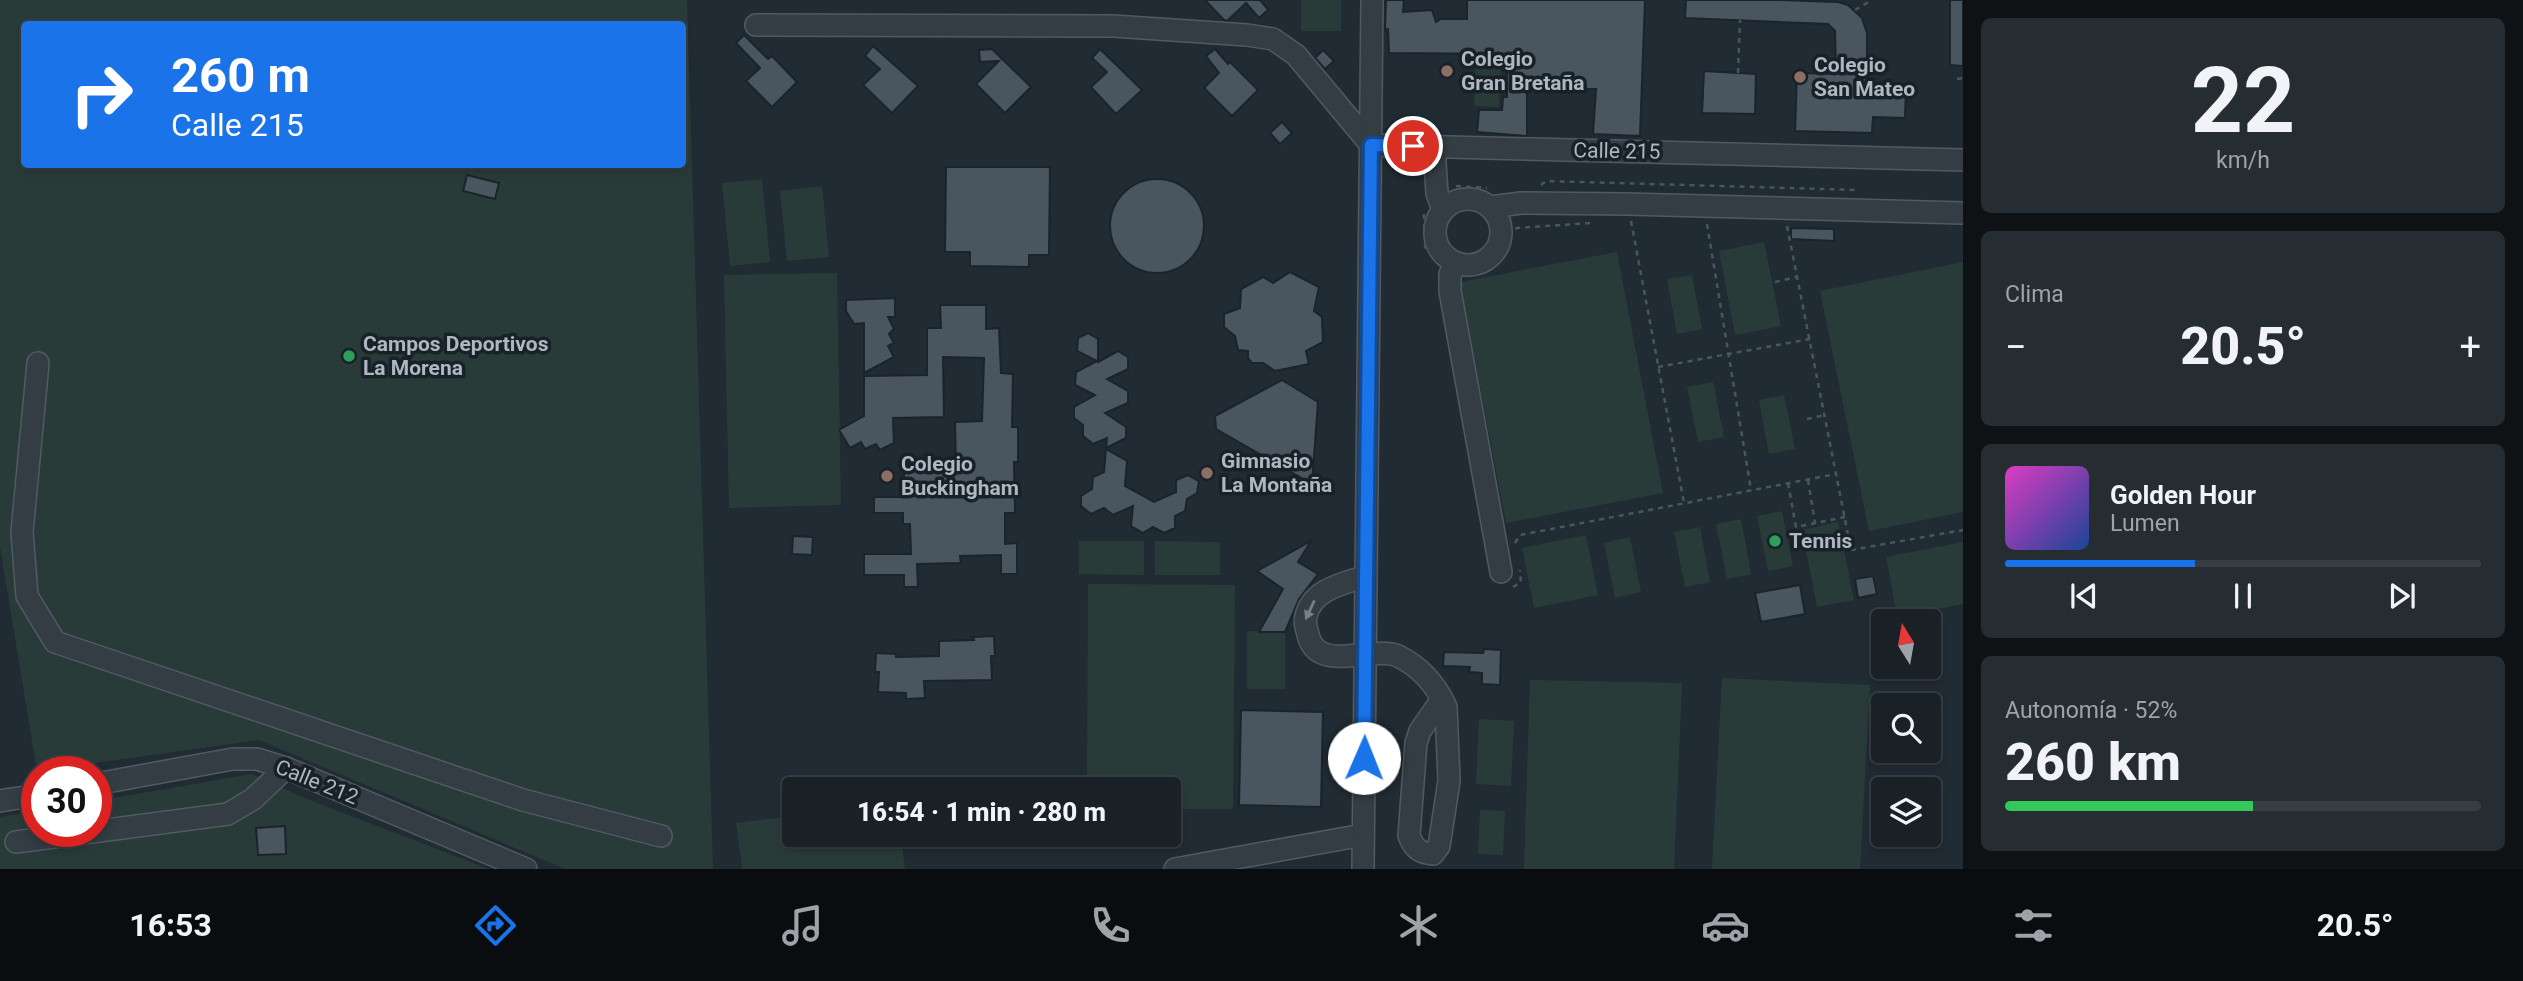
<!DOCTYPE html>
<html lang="es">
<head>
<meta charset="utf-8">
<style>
	body { margin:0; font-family:Roboto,sans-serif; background:#262d32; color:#f1f3f6; height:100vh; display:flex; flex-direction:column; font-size:26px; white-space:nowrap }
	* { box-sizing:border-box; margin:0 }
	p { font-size:23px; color:#9fa3a7 }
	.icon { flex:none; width:38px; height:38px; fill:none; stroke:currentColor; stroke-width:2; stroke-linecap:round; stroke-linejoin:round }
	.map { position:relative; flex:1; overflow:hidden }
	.details { display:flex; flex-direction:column; gap:18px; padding:18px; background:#0e1215; width:560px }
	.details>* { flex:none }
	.guide { position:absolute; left:21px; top:21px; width:665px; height:147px; border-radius:7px; box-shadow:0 4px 10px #0003,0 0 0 2px #373e43; background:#1a73e8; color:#fff; overflow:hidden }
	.needle { width:46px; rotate:349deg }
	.tools { position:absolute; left:1871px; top:609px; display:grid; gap:14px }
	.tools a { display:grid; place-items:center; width:70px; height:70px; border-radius:7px; background:#192026; box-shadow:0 4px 10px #0003,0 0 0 2px #373e43; font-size:35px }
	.speed { position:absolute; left:21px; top:756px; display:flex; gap:14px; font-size:35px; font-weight:700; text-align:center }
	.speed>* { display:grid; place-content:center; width:91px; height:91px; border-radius:50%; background:#192026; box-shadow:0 4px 10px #0003,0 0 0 2px #373e43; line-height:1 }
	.speed .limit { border:10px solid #d22; background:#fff; color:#111 }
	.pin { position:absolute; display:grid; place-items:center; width:60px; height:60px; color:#fff; margin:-30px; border:4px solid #fff; border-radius:50%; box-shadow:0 2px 7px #0007 }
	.me { position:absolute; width:77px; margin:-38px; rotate:1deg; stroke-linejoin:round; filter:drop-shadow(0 0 5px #0008) }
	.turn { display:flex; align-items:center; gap:24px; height:147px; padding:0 35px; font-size:32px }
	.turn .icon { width:91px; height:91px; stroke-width:2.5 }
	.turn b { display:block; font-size:49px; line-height:60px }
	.big { font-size:52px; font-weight:800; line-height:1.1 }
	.details .card { flex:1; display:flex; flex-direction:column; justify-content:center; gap:10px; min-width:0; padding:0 24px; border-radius:10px; background:#262d32 }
	.details .dial { align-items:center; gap:0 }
	.dial b { font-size:91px; line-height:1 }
	.song { display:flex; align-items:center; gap:21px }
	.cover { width:84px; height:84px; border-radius:10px; background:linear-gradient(135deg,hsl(310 70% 55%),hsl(220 70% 35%)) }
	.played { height:7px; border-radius:4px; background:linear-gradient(90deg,#1a73e8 40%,#373e43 40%) }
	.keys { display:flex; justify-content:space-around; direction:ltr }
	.heat { display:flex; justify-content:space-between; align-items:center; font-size:38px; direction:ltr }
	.charge { height:10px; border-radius:5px; background:linear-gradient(90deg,#34c759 52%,#373e43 0) }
	.trip { position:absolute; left:782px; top:777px; width:399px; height:70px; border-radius:7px; background:#192026; box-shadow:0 4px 10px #0003,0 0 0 2px #373e43; font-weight:800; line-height:70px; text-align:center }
	.menu { display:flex; height:112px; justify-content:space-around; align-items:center; background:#0a0d0f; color:#9fa3a7 }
	.menu .icon { width:49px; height:49px }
	.menu .on { color:#1a73e8 }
	.menu b { font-size:32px; color:#f1f3f6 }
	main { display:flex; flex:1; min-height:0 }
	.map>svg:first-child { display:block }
</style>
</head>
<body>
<main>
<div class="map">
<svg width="1963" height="869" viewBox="0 0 1963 869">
	<rect width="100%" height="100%" fill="#212b33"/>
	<g fill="#293b39" fill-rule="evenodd">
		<path d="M 0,0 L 687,0 L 713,869 L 565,869 L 259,740 L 37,771 L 0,547 ZM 24,24 L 682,24 L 682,164 L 24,164 Z"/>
		<rect x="1301" y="0" width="40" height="31"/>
		<path d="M 1476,57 L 1501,58 L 1499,107 L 1474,106 Z"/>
		<path d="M 762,179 L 770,262 L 730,266 L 722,183 Z"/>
		<path d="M 822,186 L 829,257 L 787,261 L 780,191 Z"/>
		<path d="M 1764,242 L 1781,326 L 1735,335 L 1719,251 Z"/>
		<path d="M 1617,252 L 1663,493 L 1506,523 L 1460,282 Z"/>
		<path d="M 1963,262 L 1963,512 L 1869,531 L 1820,291 Z"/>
		<path d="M 837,273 L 841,505 L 729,508 L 724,275 Z"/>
		<path d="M 1692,275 L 1702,329 L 1677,334 L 1667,279 Z"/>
		<path d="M 1713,382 L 1724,437 L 1698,442 L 1687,387 Z"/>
		<path d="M 1784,395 L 1795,449 L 1769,454 L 1759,400 Z"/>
		<path d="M 1782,511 L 1793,566 L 1768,571 L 1757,516 Z"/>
		<path d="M 1741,519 L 1751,574 L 1727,579 L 1716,524 Z"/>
		<path d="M 1838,522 L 1854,600 L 1817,607 L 1802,530 Z"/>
		<path d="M 1700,527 L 1710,582 L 1685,587 L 1674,532 Z"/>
		<path d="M 1586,535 L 1598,595 L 1534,608 L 1522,548 Z"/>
		<path d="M 1630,537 L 1641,592 L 1615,598 L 1604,543 Z"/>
		<path d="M 1079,541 L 1144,541 L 1144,575 L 1079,574 Z"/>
		<path d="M 1155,541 L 1220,542 L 1220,575 L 1155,575 Z"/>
		<path d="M 1963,542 L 1963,604 L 1897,617 L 1886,557 Z"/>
		<path d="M 1088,584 L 1235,585 L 1233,809 L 1169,809 L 1169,789 L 1087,789 Z"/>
		<path d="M 1247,631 L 1285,632 L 1285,689 L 1247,689 Z"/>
		<path d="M 1722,678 L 1870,685 L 1860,869 L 1712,869 Z"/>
		<path d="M 1530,680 L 1682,683 L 1674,869 L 1524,869 Z"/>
		<path d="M 1479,719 L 1514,721 L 1511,786 L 1476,784 Z"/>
		<path d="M 252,774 L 307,799 L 489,869 L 0,869 L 0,817 L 37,811 L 37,831 L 96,831 L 96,801 Z"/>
		<path d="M 1480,810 L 1505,811 L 1503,855 L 1478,854 Z"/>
		<path d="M 794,816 L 794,835 L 901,835 L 905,869 L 742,869 L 736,823 Z"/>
	</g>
	<g fill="#49555f" stroke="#1b232b" stroke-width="2">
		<path d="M 1205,0 L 1260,0 L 1268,10 L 1259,18 L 1246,3 L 1227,21 L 1224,20 Z"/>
		<path d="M 1386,0 L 1404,0 L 1403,12 L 1432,10 L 1436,22 L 1441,19 L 1467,19 L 1467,0 L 1645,0 L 1640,136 L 1593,134 L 1596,89 L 1527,89 L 1527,136 L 1477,132 L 1479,110 L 1502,110 L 1503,97 L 1507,97 L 1507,54 L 1389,53 L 1388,29 L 1385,30 Z"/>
		<path d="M 1686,0 L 1781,0 L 1838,2 L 1848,5 L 1862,18 L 1867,33 L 1867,86 L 1906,88 L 1905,118 L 1873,117 L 1872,133 L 1795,131 L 1797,73 L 1836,74 L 1835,31 L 1828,24 L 1685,18 Z"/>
		<path d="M 1950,0 L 1963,0 L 1963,66 L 1950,65 Z"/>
		<path d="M 744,35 L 768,59 L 772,56 L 797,82 L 772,107 L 746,81 L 760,68 L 736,43 Z"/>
		<path d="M 873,46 L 918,86 L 892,113 L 863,85 L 880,69 L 865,56 Z"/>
		<path d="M 992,49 L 1031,87 L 1005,113 L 976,84 L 999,61 L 980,62 L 979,50 Z"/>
		<path d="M 1100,49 L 1142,90 L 1116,114 L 1091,87 L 1107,72 L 1092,58 Z"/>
		<path d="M 1215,49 L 1228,64 L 1230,62 L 1258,90 L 1232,116 L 1204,88 L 1219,73 L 1206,56 Z"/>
		<path d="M 1323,50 L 1334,61 L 1325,69 L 1315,58 Z"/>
		<path d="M 1704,71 L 1756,74 L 1755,114 L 1702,113 Z"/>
		<path d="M 1282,122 L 1292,133 L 1280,144 L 1270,133 Z"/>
		<path d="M 946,167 L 1050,167 L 1049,255 L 1029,255 L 1029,267 L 970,266 L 970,252 L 945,252 Z"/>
		<path d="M 467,175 L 499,183 L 495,199 L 463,191 Z"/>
		<circle cx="1157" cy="226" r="47"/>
		<path d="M 1791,228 L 1834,229 L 1834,241 L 1791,239 Z"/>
		<path d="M 1290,272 L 1319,287 L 1314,311 L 1322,317 L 1323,342 L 1306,351 L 1309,364 L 1275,371 L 1263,363 L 1252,363 L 1248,358 L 1248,351 L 1238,350 L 1235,336 L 1224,327 L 1224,314 L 1240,308 L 1241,289 L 1263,277 L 1273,283 Z"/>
		<path d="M 895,298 L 895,317 L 888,317 L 894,329 L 889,334 L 894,343 L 888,346 L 894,357 L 864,373 L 864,323 L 854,324 L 846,311 L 846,300 Z"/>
		<path d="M 940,305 L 986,305 L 986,329 L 999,328 L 1001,373 L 1013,374 L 1012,427 L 1018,427 L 1018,462 L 1014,462 L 1015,513 L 1005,513 L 1005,544 L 1017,543 L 1017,574 L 1001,574 L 1001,555 L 960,556 L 961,563 L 917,564 L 918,587 L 904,587 L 904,575 L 864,575 L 864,554 L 911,554 L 910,524 L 903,524 L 903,513 L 874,513 L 874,497 L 904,497 L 904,468 L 956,468 L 955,422 L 982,421 L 984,358 L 943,357 L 944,417 L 893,418 L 894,443 L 880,450 L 876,444 L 865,449 L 861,442 L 850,448 L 839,430 L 864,416 L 864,376 L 927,375 L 927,328 L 941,328 Z"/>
		<path d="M 1088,333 L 1098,339 L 1098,362 L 1118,351 L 1128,357 L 1128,369 L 1107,379 L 1128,391 L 1128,403 L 1105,413 L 1126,427 L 1126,438 L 1106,448 L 1107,438 L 1093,444 L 1083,436 L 1083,425 L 1074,418 L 1074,407 L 1095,395 L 1075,385 L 1076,372 L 1097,361 L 1077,351 L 1078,338 Z"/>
		<path d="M 1282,380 L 1318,402 L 1312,484 L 1216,429 L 1215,416 Z"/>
		<path d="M 1106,449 L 1127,461 L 1125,486 L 1154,502 L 1176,492 L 1176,480 L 1188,475 L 1199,481 L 1197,493 L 1187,499 L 1185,511 L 1175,516 L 1175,528 L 1164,533 L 1153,527 L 1143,533 L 1131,526 L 1133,506 L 1113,515 L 1104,508 L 1091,514 L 1081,506 L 1081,496 L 1092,489 L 1093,477 L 1104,472 Z"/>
		<path d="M 793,536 L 813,537 L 812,555 L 792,554 Z"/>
		<path d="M 1311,541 L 1298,562 L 1318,574 L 1299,599 L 1285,632 L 1259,632 L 1283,589 L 1257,571 Z"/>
		<path d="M 1873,576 L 1877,594 L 1858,598 L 1855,579 Z"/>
		<path d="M 1800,585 L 1805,614 L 1761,622 L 1755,593 Z"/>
		<path d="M 994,636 L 995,656 L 991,656 L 992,680 L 924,681 L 925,698 L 906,699 L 906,693 L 878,692 L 879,672 L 875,672 L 876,653 L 896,654 L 896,657 L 939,656 L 939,641 L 974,640 L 973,637 Z"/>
		<path d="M 1484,649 L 1501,650 L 1500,685 L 1482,684 L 1482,673 L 1469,672 L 1470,667 L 1443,666 L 1444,652 L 1483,653 Z"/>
		<path d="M 1241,710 L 1323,712 L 1321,807 L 1239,805 Z"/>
		<path d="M 285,826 L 286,854 L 258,855 L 256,828 Z"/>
	</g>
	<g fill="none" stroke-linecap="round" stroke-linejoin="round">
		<g stroke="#515a62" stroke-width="24">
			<g id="minor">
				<path d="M 756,25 L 1113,26 L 1247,35 L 1273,39 L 1296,55 L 1371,145 L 1963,160"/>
				<path d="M 1434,147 L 1437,193 L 1443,210"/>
				<circle cx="1468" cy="232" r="33"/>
				<path d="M 1490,207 L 1521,203 L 1627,204 L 1963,213"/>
				<path d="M 1457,263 L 1450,274 L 1450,291 L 1501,572"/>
				<path d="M 38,363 L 22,532 L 27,596 L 55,642 L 523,800 L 661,836"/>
				<path d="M 1366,576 C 1343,584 1312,589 1306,616 C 1304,624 1307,630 1309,638 C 1320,673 1375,645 1398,656 C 1421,667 1436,685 1446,707 L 1449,781 L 1439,846 L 1433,854 C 1419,853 1414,848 1409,836 L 1416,743 L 1420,731 L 1442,699"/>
				<path d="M 96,784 L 233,759 L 257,759 L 286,768 L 526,869"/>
				<path d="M 0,801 L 37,795"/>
				<path d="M 16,842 L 228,814 L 253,799 L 286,768"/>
				<path d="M 1175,869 L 1363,835"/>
				<path d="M 1363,869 L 1372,0"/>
			</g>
		</g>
		<g stroke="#465859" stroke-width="2.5" stroke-dasharray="5 5" stroke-linecap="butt">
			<path d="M 1855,10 L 1872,0"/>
			<path d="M 1738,73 L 1740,20"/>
			<path d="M 1957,79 L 1963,78"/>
			<path d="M 1541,185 L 1546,181 L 1858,190"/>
			<path d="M 1456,186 L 1487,188"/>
			<path d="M 1424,214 L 1425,247 L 1438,262"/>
			<path d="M 1631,221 L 1684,503"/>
			<path d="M 1707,224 L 1751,490"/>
			<path d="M 1787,226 L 1851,550 L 1963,530"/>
			<path d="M 1473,269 C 1503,261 1496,243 1517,228 L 1591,223"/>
			<path d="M 1775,282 L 1797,277"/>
			<path d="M 1658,367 L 1810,339"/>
			<path d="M 1807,419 L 1825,415"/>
			<path d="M 1808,480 L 1815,523"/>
			<path d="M 1788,483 L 1796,527 L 1845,517"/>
			<path d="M 1515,543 L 1520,535 L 1836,474"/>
			<path d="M 1513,587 L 1521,582 L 1520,570"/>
		</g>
		<use href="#minor" stroke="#343c44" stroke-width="21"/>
	</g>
	<defs><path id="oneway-solid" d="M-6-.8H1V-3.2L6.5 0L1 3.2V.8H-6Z" transform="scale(1.75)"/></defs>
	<use fill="#778089" href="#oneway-solid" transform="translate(1310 610) rotate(115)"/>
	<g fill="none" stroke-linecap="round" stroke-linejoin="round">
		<g stroke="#114b97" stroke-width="18">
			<path id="route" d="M 1364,758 L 1371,145 L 1413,146"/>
		</g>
		<use href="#route" stroke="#1a73e8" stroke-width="12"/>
	</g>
	<g fill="#8d6e63" stroke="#192128" stroke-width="2.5">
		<circle cx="1447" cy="71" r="7"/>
		<circle cx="1800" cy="77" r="7"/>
		<circle cx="1207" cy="473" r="7"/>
		<circle cx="887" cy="476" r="7"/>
	</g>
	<g fill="#2e9e5b" stroke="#192128" stroke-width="2.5">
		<circle cx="349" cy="356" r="7"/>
		<circle cx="1775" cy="541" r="7"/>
	</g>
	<g text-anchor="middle" stroke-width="7" stroke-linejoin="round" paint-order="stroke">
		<g font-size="21" font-weight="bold" fill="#aeb7c1" stroke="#192128" text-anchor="start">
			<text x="1461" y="66">Colegio<tspan x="1461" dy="24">Gran Bretaña</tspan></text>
			<text x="1814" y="72">Colegio<tspan x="1814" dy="24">San Mateo</tspan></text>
			<text x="363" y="351">Campos Deportivos<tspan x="363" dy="24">La Morena</tspan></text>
			<text x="1221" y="468">Gimnasio<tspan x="1221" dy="24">La Montaña</tspan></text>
			<text x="901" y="471">Colegio<tspan x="901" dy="24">Buckingham</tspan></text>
			<text x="1789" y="548">Tennis</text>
		</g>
		<g font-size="21" fill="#aeb7c1" stroke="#192128">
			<text transform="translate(1617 151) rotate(1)" y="7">Calle 215</text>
			<text transform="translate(317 782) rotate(22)" y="7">Calle 212</text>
		</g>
	</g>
</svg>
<div class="tools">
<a><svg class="needle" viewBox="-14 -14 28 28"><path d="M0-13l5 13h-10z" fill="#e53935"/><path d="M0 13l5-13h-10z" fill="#9fa3a7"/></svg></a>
<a><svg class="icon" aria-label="search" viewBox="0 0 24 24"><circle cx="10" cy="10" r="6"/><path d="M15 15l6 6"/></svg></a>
<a><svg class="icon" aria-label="layers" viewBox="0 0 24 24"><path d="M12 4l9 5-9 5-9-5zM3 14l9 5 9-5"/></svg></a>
</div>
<div class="speed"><div class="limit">30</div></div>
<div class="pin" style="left:1413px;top:146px;background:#d93025"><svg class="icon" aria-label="arrive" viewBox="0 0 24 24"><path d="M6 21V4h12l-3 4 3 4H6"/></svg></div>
<svg class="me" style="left:1364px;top:758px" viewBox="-20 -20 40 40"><circle r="19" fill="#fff"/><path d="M0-13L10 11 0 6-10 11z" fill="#1a73e8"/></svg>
<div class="trip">16:54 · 1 min · 280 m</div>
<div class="guide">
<div class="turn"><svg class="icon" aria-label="right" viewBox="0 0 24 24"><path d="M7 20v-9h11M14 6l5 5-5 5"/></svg><div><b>260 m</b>Calle 215</div></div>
</div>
</div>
<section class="details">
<div class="card dial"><b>22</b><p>km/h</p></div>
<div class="card"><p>Clima</p>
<div class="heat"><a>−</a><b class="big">20.5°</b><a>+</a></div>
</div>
<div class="card">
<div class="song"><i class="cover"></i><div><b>Golden Hour</b><p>Lumen</p></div></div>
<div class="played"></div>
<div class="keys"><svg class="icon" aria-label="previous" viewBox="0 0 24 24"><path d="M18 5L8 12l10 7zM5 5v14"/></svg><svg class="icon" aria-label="pause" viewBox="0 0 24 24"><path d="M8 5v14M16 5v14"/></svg><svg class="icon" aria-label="next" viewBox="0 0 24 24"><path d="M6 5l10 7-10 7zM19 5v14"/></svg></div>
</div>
<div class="card"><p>Autonomía · 52%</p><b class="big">260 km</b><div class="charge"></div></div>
</section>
</main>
<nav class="menu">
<b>16:53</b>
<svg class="icon on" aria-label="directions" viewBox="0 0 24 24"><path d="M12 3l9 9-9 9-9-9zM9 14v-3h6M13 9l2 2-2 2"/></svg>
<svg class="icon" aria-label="music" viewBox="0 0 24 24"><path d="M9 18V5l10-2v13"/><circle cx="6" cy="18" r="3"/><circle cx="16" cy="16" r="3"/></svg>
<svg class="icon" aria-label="phone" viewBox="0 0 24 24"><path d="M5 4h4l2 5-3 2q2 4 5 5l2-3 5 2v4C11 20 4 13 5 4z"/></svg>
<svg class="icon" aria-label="climate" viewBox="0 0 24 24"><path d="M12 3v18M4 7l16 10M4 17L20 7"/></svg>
<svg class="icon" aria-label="car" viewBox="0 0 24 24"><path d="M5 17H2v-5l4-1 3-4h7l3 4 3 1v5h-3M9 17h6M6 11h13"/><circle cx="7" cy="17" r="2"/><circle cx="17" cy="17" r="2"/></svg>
<svg class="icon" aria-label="filters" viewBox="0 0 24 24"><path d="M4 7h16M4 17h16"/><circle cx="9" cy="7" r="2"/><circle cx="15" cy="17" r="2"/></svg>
<b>20.5°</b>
</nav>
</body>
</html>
